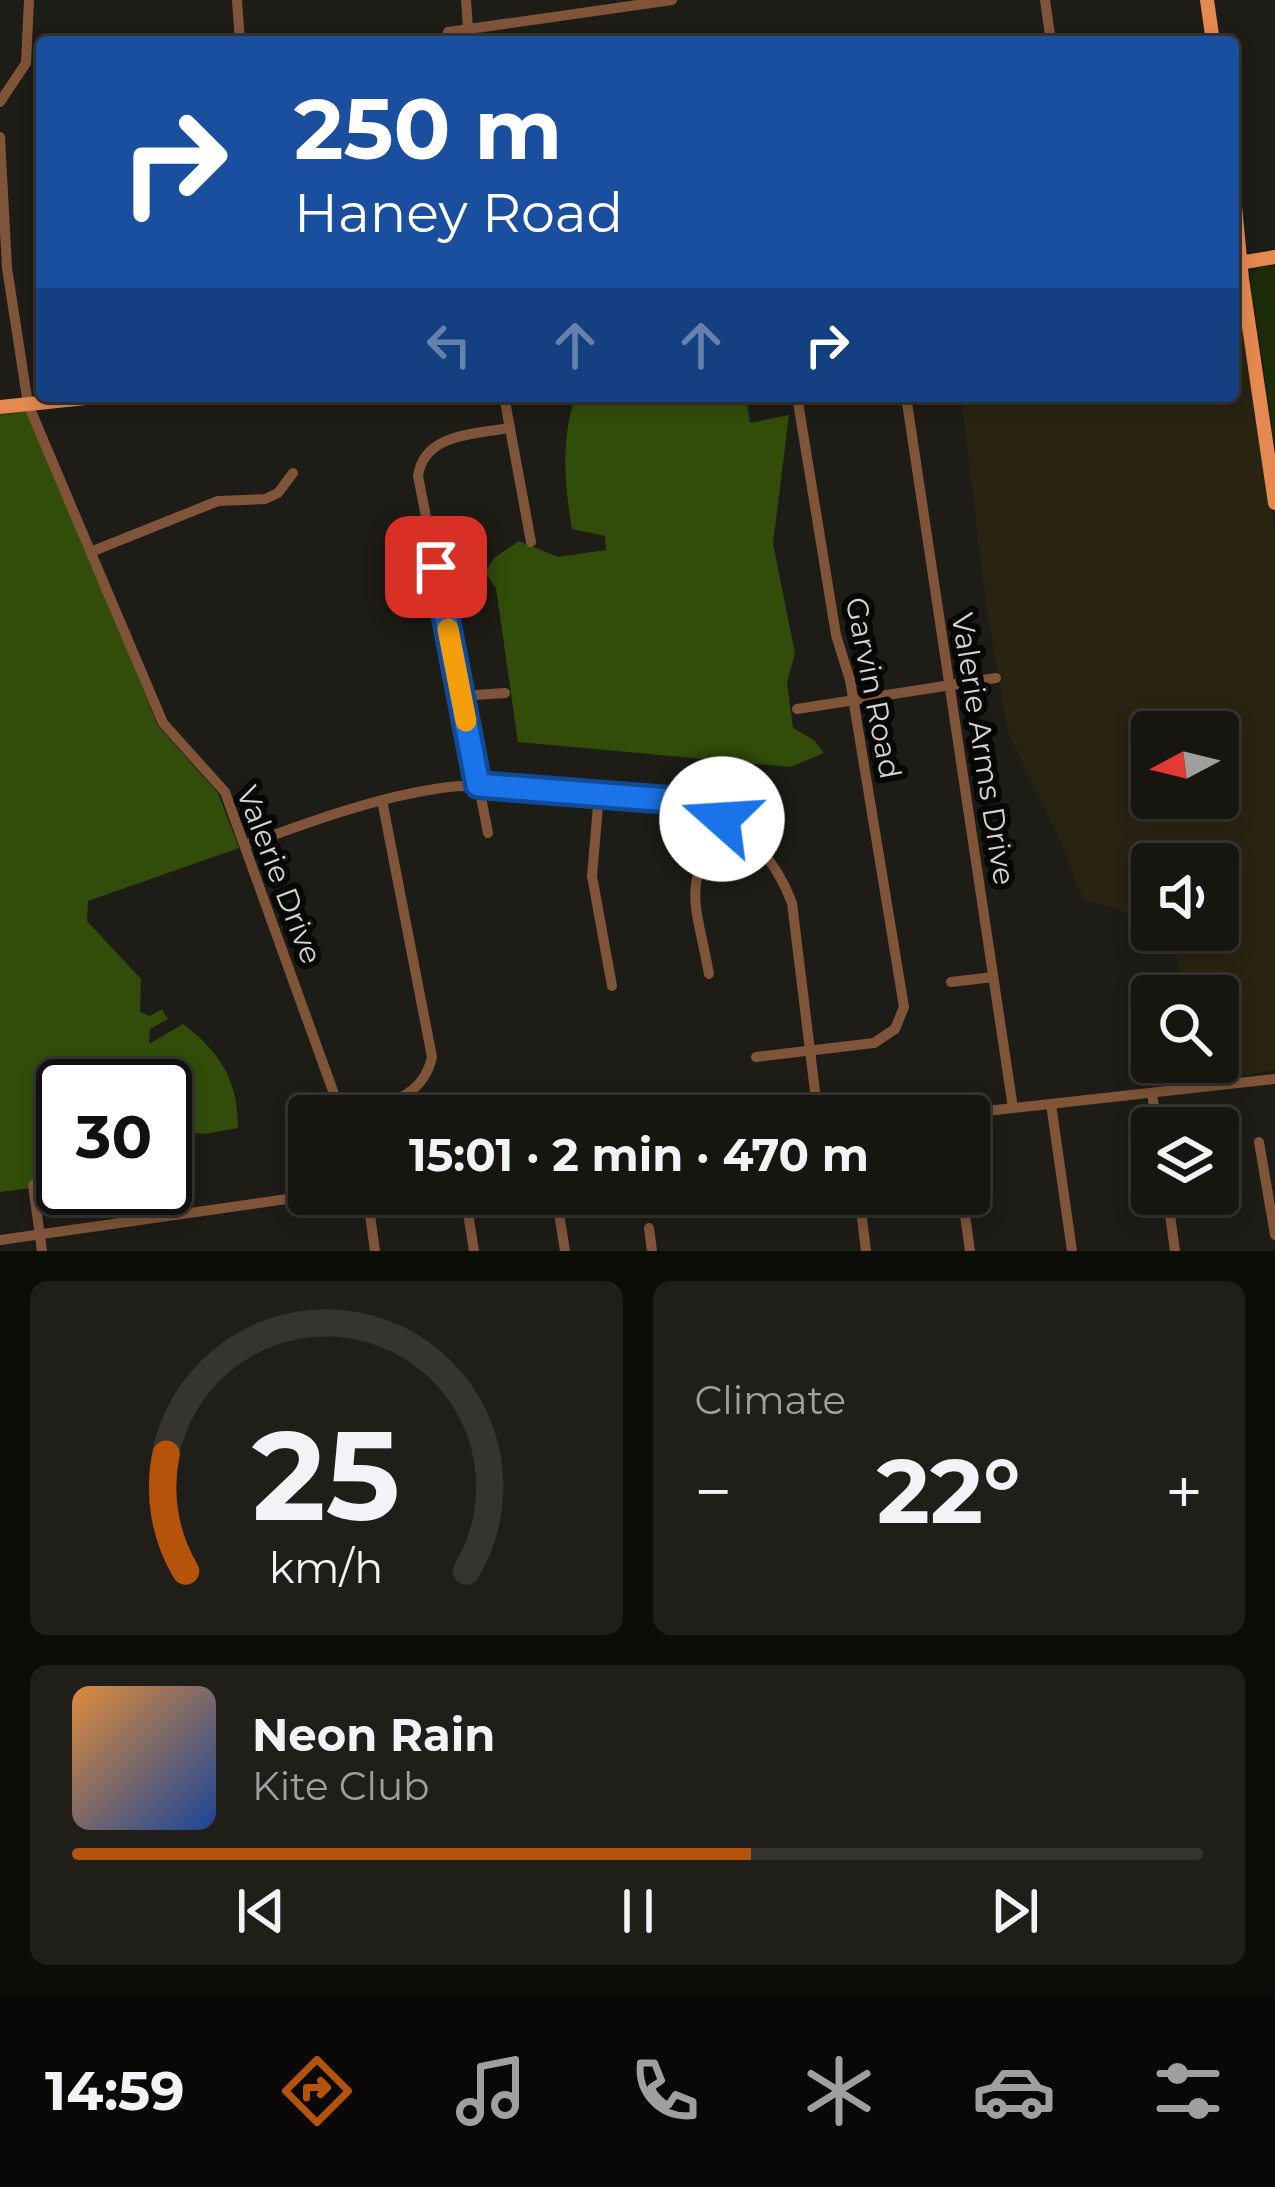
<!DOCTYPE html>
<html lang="en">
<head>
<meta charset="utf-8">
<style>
	body { margin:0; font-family:Montserrat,sans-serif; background:#1f1e19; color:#f1f3f6; height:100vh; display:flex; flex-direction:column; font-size:45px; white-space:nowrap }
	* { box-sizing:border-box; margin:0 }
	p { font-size:39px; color:#9e9f9f }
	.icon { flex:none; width:66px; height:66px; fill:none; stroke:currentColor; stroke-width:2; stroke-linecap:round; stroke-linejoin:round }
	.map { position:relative; height:1251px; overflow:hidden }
	.details { display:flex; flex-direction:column; gap:30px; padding:30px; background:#0c0c09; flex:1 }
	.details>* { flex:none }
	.top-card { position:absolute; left:36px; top:36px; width:1203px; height:366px; border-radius:12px; box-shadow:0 6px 18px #0003,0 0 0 3px #353430; background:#1a4fa0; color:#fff; overflow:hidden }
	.needle { width:78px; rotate:263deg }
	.buttons { position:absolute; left:1131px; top:711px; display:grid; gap:24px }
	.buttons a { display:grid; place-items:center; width:108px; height:108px; border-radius:12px; background:#161510; box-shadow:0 6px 18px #0003,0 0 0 3px #353430; font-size:60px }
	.speed { position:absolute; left:36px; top:1059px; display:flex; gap:24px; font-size:60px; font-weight:700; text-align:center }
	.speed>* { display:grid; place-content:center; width:156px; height:156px; border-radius:50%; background:#161510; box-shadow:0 6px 18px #0003,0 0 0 3px #353430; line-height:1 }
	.speed .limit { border:6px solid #111; border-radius:18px; background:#fff; color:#111 }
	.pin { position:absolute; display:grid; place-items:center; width:102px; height:102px; color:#fff; margin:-51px; border-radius:24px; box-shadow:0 6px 18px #0006 }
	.me { position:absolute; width:132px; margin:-66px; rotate:289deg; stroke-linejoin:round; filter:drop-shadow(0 0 9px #0008) }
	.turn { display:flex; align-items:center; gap:42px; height:252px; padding:0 60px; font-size:54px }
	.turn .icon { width:156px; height:156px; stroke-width:2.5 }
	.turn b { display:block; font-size:84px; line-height:102px }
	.lanes { display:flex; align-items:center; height:114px; padding:0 60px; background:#0003; justify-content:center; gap:60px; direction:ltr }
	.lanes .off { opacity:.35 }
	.big { font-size:90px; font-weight:700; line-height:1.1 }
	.details .tile { flex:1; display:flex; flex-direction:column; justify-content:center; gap:18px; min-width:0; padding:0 42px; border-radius:18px; background:#1f1e19 }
	.details .dial { align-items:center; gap:0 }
	.dial svg { height:312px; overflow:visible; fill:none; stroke:#353430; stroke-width:7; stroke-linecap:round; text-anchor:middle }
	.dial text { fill:#f1f3f6; stroke:none }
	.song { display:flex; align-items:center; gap:36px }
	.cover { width:144px; height:144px; border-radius:18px; background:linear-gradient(135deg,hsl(30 70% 55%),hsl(220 70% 35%)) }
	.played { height:12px; border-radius:6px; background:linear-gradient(90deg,#b45309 60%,#353430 60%) }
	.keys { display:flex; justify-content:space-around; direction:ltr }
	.heat { display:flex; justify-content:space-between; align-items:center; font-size:66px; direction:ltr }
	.details .tiles { flex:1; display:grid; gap:30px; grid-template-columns:1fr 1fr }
	.tile:last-child { grid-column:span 2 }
	.trip { position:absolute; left:288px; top:1095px; width:702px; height:120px; border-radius:12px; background:#161510; box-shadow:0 6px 18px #0003,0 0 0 3px #353430; font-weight:700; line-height:120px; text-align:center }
	.tabs { display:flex; height:192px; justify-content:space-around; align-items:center; background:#090806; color:#9e9f9f }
	.tabs .icon { width:84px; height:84px }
	.tabs .active { color:#b45309 }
	.tabs b { font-size:54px; color:#f1f3f6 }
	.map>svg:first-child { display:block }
</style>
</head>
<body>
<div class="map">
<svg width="1275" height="1251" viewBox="0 0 1275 1251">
	<rect width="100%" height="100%" fill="#1e1c16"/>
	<path fill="#292312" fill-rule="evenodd" d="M 1233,240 L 1275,531 L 1275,1070 L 1199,1082 L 1195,1062 L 1218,1062 L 1218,996 L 1183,996 L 1172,930 L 1218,930 L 1218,864 L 1152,864 L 1152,921 L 1082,898 L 1061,842 L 1008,733 L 986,605 L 961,396 L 1233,396 ZM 1152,732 L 1218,732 L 1218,798 L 1152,798 Z"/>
	<path fill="#1c2b08" d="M 1275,265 L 1275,446 L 1251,279 L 1258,267 Z"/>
	<g fill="#324d0a">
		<path d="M 576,396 L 746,396 L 750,423 L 789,415 L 773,544 L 795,654 L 787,682 L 793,728 L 814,740 L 824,753 L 791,767 L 518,742 L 496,588 L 485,573 L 494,558 L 519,541 L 558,557 L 606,550 L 605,536 L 572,529 C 565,486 560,438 576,396 Z"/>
		<path d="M 29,411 L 158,726 L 218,793 L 239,848 L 88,901 L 87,921 L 141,979 L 140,1012 L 150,1016 L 162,1009 L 168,1019 L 150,1029 L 149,1044 L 183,1024 C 221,1053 238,1081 238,1128 L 204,1134 L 180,1131 L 165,1098 L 165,1086 L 158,1084 L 63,1086 L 63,1184 L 0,1192 L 0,415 Z"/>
	</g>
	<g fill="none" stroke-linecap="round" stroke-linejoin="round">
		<g stroke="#7f5439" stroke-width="10">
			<path d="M 237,0 L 240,42"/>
			<path d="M 466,0 L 469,42"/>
			<path d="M 1045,0 L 1051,42"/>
			<path d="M 448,32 L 672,0"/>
			<path d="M 0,102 L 26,63 L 29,0"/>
			<path d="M 0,137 L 7,268 L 28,404 L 163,723 L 225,792 L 342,1116"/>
			<path d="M 504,396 L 531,542"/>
			<path d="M 906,396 L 1013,1108"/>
			<path d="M 93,551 L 218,501 L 265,499 L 278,493 L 293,473"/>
			<path d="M 461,696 L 505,693"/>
			<path d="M 797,709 L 996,678"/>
			<path d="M 599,794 L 592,876 L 612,986"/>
			<path d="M 488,833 L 418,476 C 424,433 476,434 510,428"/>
			<path d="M 747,836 L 769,811"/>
			<path d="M 246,845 C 309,822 373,798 441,788 C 481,782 520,789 560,792 C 658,798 751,795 792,903 L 818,1116"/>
			<path d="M 709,974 C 695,898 682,891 722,819"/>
			<path d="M 951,982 L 993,977"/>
			<path d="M 756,1057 L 874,1043 L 895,1029 L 904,1007 L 850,680 L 836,635 L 797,396"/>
			<path d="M 1152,1093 L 1157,1128"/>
			<path d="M 1051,1104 L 1072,1251"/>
			<path d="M 352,1116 C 387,1103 423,1098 432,1057 L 382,800"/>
			<path d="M 941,1116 L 1275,1079"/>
			<path d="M 1259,1142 L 1275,1235"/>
			<path d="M 33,1185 L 42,1251"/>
			<path d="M 367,1194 L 375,1251"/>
			<path d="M 465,1194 L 474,1251"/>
			<path d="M 556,1194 L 565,1251"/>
			<path d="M 859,1194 L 866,1251"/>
			<path d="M 962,1194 L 970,1251"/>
			<path d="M 1167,1194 L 1175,1251"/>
			<path d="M 649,1228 L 652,1251"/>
			<path d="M 0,1240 L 322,1194"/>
		</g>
		<g stroke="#e4894f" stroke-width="14">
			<path d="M 1207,0 L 1213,42"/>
			<path d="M 1233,186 L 1242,279 L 1275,503"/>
			<path d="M 1233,264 L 1275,257"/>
			<path d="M 0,407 L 105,396"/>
		</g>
	</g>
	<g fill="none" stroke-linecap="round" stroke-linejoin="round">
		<g stroke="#114b97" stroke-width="30">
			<path id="route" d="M 436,567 L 478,785 L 669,800 L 722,819"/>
		</g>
		<use href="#route" stroke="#1a73e8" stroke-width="21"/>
		<path stroke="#f59e0b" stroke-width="21" d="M 448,629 L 466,721"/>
	</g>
	<g text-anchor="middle" stroke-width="12" stroke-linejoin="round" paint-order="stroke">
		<g font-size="30" fill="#d4d3ce" stroke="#070705">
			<text transform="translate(873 688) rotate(79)" y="10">Garvin Road</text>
			<text transform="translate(983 749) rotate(81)" y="10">Valerie Arms Drive</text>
			<text transform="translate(279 875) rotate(69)" y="10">Valerie Drive</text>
		</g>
	</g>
</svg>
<div class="buttons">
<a><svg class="needle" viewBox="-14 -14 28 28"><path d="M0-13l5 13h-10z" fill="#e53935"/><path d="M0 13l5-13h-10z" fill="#9e9f9f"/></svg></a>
<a><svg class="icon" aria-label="sound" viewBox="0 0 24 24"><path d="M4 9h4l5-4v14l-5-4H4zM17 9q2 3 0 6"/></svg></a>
<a><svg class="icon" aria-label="search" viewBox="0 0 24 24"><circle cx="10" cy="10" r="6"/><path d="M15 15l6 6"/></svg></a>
<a><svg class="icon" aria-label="layers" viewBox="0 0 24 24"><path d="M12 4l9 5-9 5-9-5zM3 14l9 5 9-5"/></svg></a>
</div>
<div class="speed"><div class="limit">30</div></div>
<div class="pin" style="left:436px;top:567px;background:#d93025"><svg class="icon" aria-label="arrive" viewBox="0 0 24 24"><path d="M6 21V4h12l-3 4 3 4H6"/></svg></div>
<svg class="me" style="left:722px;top:819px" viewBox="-20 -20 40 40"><circle r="19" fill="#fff"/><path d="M0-13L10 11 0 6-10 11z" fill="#1a73e8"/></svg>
<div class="trip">15:01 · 2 min · 470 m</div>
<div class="top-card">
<div class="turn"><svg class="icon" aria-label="right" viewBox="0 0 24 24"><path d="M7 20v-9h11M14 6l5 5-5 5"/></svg><div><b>250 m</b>Haney Road</div></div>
<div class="lanes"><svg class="icon off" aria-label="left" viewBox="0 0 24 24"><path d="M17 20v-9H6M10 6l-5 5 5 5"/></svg><svg class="icon off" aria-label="ahead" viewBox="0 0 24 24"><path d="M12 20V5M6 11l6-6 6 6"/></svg><svg class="icon off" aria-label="ahead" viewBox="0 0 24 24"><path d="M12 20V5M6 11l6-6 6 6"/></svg><svg class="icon" aria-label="right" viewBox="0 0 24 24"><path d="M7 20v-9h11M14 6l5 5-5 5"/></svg></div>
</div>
</div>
<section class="details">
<div class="tiles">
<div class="tile dial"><svg viewBox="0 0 100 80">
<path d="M14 69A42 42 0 1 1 86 69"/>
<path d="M14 69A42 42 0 0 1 9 39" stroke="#b45309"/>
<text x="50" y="56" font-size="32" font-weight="700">25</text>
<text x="50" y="72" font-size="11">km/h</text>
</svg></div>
<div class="tile"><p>Climate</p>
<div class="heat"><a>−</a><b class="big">22°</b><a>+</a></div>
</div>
<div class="tile">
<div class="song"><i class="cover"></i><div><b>Neon Rain</b><p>Kite Club</p></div></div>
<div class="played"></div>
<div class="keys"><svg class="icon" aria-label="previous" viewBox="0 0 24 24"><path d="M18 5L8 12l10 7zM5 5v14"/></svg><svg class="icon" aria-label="pause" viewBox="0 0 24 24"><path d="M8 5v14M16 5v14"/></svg><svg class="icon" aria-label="next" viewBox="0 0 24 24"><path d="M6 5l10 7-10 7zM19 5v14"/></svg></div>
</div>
</div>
</section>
<nav class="tabs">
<b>14:59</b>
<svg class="icon active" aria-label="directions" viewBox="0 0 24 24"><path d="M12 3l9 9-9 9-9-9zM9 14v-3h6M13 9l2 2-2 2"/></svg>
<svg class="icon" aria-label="music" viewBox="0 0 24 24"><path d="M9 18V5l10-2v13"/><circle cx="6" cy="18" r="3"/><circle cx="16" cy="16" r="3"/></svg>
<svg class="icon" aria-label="phone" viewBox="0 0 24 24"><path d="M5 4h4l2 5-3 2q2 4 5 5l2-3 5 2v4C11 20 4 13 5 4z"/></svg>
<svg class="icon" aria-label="climate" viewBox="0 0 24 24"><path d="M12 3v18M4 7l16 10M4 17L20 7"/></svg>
<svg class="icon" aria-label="car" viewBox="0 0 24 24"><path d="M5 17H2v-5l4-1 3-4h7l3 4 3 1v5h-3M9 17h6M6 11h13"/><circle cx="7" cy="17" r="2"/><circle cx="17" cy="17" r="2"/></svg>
<svg class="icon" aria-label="filters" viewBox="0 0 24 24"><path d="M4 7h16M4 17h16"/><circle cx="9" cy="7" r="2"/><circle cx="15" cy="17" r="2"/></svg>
</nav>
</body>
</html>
